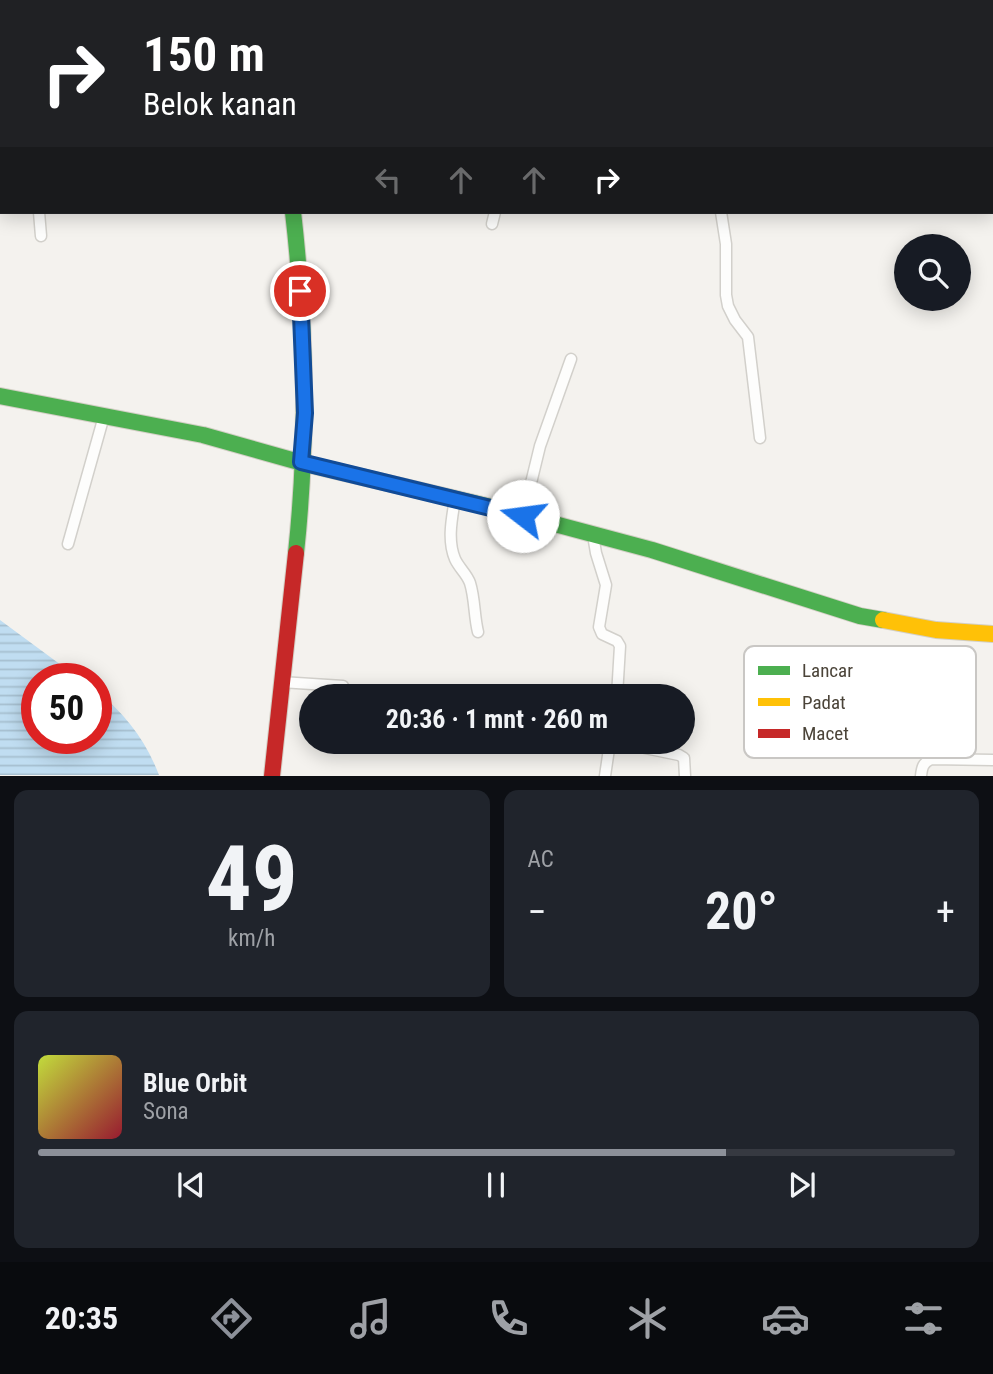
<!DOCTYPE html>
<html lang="id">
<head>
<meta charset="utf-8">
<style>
	body { margin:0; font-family:"Roboto Condensed",sans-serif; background:#20242c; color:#f1f3f6; height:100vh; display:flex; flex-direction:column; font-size:26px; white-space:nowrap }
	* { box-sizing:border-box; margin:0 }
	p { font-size:23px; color:#9ea1a6 }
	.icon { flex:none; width:38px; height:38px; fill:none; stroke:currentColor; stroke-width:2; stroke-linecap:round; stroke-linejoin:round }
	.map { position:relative; height:776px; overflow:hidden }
	.drawer { display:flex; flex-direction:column; gap:14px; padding:14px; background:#0d0f14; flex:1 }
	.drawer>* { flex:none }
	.guide { position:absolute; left:0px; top:0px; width:994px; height:214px; box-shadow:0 4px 18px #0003; background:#202124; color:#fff; overflow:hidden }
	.fabs { position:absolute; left:894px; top:234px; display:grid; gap:14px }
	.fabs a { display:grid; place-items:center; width:77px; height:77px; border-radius:50%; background:#171b24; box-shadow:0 4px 18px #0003; font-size:35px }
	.speed { position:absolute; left:21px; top:663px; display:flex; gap:14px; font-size:35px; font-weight:700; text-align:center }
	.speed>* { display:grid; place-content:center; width:91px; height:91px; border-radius:50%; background:#171b24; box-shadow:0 4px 18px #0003; line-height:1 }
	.speed .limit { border:10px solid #d22; background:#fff; color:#111 }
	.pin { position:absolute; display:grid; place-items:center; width:60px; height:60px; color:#fff; margin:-30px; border:4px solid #fff; border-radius:50%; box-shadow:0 2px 7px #0007 }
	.me { position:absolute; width:77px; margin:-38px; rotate:285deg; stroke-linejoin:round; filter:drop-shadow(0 0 5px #0008) }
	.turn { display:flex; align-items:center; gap:24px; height:147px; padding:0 28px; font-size:32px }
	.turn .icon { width:91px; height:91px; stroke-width:2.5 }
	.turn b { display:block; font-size:49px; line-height:60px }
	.lanes { display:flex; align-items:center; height:66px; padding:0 28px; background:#0003; justify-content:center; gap:35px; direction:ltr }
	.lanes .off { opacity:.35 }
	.big { font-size:52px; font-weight:700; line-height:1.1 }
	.drawer .widget { flex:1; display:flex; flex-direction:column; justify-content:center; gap:10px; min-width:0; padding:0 24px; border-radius:14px; background:#20242c }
	.drawer .dial { align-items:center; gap:0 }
	.dial b { font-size:91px; line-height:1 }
	.song { display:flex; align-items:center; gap:21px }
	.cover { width:84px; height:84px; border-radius:10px; background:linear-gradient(135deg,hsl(70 70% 55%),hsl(350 70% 35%)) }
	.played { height:7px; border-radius:4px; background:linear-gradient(90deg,#8c9099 75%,#363941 75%) }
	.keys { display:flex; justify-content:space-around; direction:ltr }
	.heat { display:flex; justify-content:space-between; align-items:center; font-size:38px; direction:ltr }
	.drawer .tiles { flex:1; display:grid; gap:14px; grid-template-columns:1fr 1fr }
	.widget:last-child { grid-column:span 2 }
	.trip { position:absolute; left:299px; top:684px; width:396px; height:70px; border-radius:35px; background:#171b24; box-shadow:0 4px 18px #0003; font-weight:700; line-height:70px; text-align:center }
	.tab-bar { display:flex; height:112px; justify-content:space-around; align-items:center; background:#090b0e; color:#9ea1a6 }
	.tab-bar .icon { width:49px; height:49px }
	.tab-bar .on { color:#8c9099 }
	.tab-bar b { font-size:32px; color:#f1f3f6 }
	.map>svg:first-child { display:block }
</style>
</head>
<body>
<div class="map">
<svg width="993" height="776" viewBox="0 0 993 776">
	<defs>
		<pattern id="water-rules" width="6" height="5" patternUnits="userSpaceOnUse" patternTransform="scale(1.75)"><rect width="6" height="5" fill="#c0ddf1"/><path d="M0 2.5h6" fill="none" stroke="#a6bfcf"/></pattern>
	</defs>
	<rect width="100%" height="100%" fill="#f4f2ee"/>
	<path fill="url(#water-rules)" d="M 0,620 L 80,679 L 37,679 L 37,738 L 96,738 L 96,691 C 125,713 146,741 159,775 L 0,775 Z"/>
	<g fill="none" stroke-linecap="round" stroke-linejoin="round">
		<g stroke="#d2d0cb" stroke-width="13">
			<g id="street">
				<path d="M 147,0 L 147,2"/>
				<path d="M 268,0 L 268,2"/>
				<path d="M 395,0 L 395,2"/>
				<path d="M 510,0 L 510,2"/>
				<path d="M 342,2 L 357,0"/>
				<path d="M 992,35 L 993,35"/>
				<path d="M 992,79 L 993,82"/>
				<path d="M 992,110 L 993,110"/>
				<path d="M 0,135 L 2,135"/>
				<path d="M 39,212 L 41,236"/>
				<path d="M 721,212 L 726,244 L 726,295 L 728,306 L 735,320 L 748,337 L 760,438"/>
				<path d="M 492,224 L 495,212"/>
				<path d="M 455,499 C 452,518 447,540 455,559 C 459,568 467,574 470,583 C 475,599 474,616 478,632"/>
				<path d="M 523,516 L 540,446 L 571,359"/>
				<path d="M 593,535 L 596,553 L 606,585 L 599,627 L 602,634 L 617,641 L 620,646 L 617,696"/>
				<path d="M 68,544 L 104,416"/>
				<path d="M 281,682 L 343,686"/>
				<path d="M 616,742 L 679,755 L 684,758 L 685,776"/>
				<path d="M 605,776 L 610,742"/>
				<path d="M 921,776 C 922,767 923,763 931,759 L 993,760"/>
			</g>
		</g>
		<g stroke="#d3cfc5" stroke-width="18">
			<g id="fast">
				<path d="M 293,212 C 306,325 308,440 296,553"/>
				<path d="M 0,396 L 203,435 L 306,464 L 491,507 L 652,550 L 860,616 L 883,620"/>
			</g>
		</g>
		<g stroke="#d3cfc5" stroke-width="18">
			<path id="slow" d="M 883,620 L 936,630 L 993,634"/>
		</g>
		<g stroke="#d3cfc5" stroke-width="18">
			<path id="jam" d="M 272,776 L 296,553"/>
		</g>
		<use href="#street" stroke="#fdfdfc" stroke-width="10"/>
		<use href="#fast" stroke="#4caf50" stroke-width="16"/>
		<use href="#slow" stroke="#ffc107" stroke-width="16"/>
		<use href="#jam" stroke="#c62828" stroke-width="16"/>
	</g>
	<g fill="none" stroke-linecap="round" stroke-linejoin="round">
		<g stroke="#114b97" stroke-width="18">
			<path id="route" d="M 300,291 L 305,413 L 301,462 L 523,516"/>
		</g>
		<use href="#route" stroke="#1a73e8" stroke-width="12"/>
	</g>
	<rect x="744" y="646" width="232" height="112" rx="10" fill="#fff" stroke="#c9c7c4" stroke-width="2"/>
	<rect x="758" y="666" width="32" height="9" fill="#4caf50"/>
	<rect x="758" y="698" width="32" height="8" fill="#ffc107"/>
	<rect x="758" y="729" width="32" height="9" fill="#c62828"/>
	<g font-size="19" fill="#4b4439">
		<text x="802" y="677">Lancar</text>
		<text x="802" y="709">Padat</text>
		<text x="802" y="740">Macet</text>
	</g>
</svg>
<div class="fabs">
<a><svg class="icon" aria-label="search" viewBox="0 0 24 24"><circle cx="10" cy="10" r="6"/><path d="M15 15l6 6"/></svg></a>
</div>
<div class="speed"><div class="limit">50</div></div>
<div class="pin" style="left:300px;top:291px;background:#d93025"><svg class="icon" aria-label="arrive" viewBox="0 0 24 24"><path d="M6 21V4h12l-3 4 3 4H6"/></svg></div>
<svg class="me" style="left:523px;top:516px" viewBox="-20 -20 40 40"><circle r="19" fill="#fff"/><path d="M0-13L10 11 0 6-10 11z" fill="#1a73e8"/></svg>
<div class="trip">20:36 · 1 mnt · 260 m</div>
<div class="guide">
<div class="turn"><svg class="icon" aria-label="right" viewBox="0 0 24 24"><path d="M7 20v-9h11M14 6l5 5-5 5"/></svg><div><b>150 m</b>Belok kanan</div></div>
<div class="lanes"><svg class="icon off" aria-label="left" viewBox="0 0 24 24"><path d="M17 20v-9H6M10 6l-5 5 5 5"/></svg><svg class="icon off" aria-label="ahead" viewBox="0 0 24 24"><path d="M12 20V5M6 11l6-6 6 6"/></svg><svg class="icon off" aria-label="ahead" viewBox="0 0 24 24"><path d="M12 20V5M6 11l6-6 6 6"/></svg><svg class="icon" aria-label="right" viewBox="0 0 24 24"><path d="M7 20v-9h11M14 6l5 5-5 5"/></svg></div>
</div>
</div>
<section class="drawer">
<div class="tiles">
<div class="widget dial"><b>49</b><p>km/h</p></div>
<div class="widget"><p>AC</p>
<div class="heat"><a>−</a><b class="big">20°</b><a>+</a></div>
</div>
<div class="widget">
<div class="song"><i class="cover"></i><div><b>Blue Orbit</b><p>Sona</p></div></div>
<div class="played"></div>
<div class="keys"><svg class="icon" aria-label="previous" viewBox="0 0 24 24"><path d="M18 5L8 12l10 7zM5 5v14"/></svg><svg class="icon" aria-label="pause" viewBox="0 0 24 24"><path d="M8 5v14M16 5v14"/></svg><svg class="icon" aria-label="next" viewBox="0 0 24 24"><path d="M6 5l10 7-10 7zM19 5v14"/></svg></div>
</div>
</div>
</section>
<nav class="tab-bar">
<b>20:35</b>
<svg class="icon on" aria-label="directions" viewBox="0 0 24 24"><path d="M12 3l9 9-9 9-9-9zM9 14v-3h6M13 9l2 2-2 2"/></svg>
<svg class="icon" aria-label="music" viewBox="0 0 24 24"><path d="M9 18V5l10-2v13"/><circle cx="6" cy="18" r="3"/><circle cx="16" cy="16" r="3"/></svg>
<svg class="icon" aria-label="phone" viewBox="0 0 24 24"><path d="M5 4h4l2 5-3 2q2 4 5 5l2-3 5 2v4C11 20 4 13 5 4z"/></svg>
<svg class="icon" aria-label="climate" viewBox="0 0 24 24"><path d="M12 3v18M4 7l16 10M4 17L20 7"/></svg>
<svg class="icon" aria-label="car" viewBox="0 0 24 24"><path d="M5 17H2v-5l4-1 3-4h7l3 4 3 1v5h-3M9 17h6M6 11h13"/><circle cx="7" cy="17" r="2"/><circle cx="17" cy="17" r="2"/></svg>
<svg class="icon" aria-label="filters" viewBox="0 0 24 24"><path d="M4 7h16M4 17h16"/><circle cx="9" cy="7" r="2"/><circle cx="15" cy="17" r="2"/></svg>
</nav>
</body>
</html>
